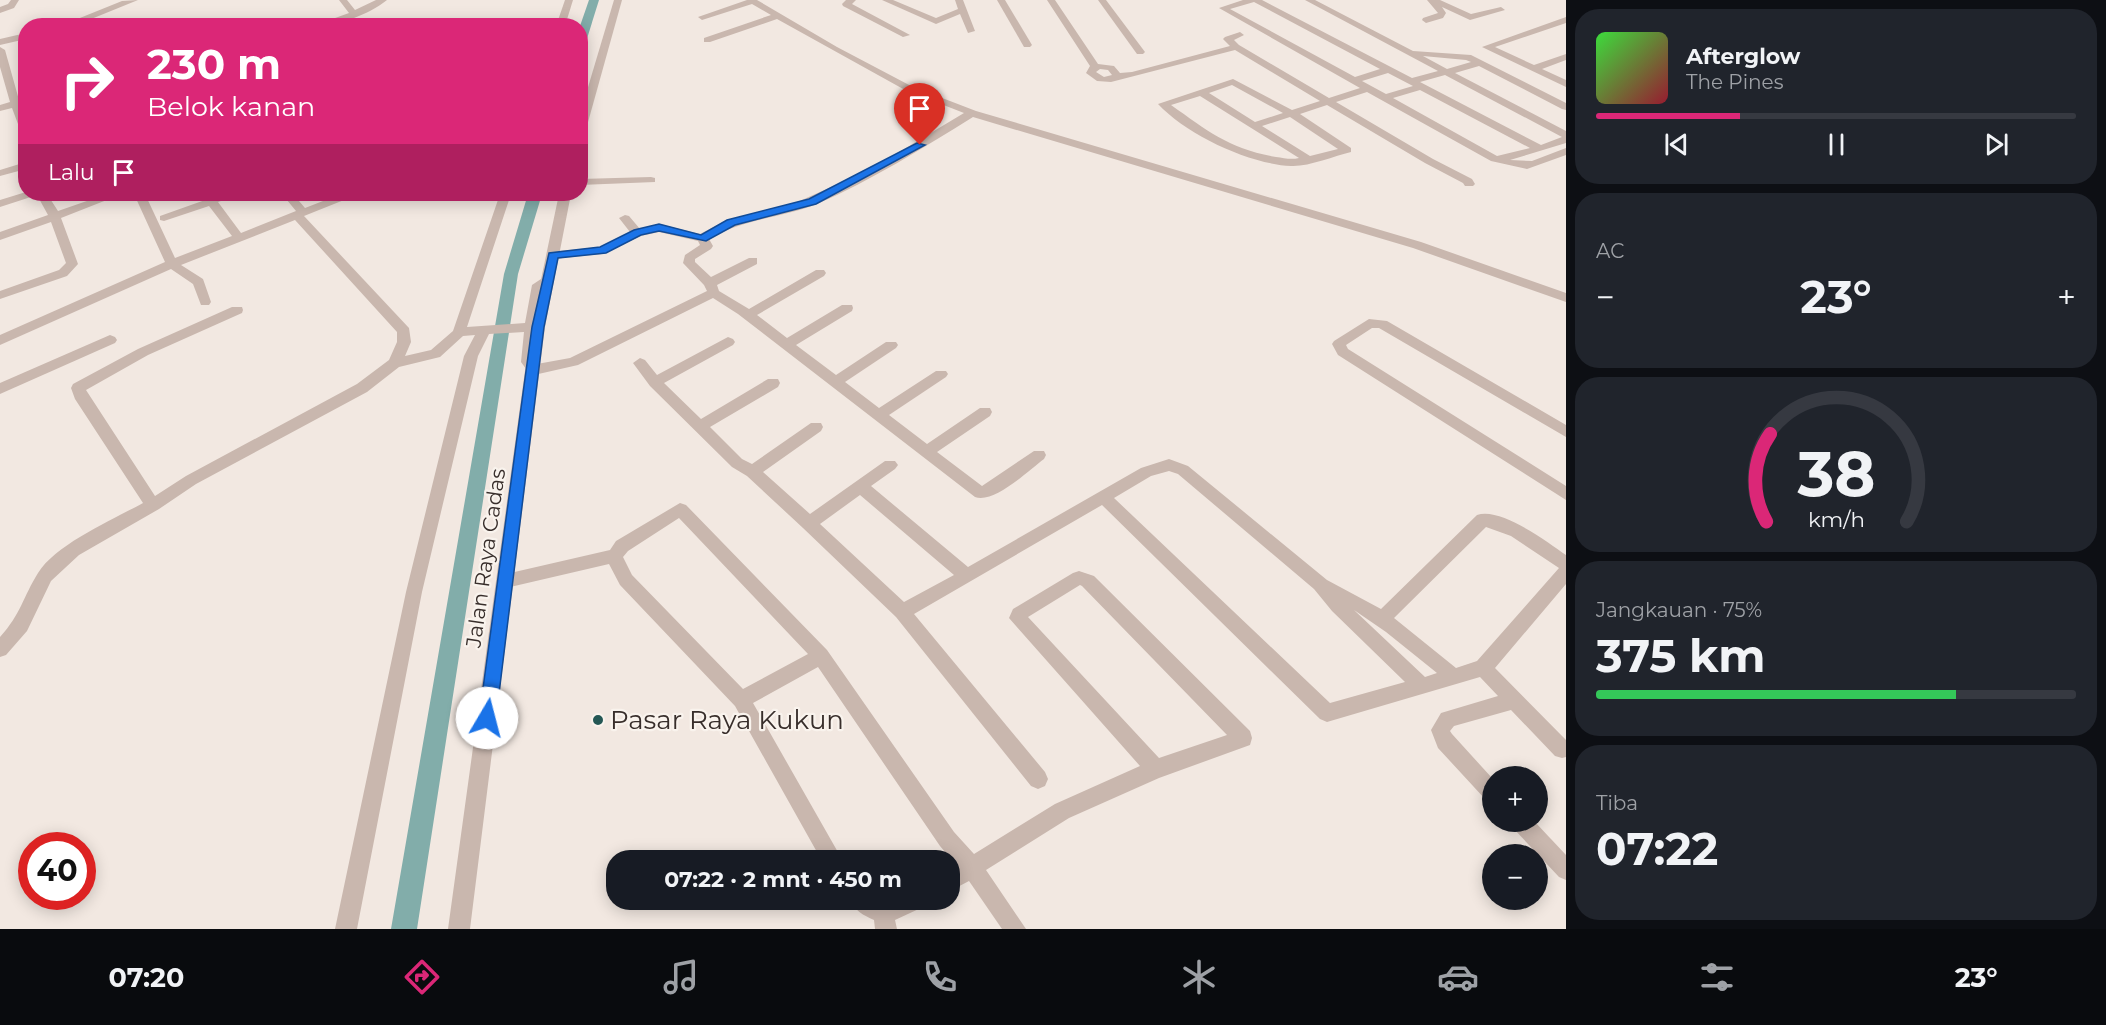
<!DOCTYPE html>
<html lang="id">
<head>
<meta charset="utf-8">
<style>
	body { margin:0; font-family:Montserrat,sans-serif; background:#20242c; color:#f1f3f6; height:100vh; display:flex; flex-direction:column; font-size:22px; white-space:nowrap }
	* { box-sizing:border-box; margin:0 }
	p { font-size:20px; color:#9ea1a6 }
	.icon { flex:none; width:33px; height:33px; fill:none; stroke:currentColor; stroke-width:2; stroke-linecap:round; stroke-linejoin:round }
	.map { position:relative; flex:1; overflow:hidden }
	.drawer { display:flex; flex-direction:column; gap:9px; padding:9px; background:#0d0f14; width:540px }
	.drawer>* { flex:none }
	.banner { position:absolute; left:18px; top:18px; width:570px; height:183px; border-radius:24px; box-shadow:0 3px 15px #0003; background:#db2777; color:#fff; overflow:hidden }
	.fabs { position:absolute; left:1482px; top:766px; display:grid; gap:12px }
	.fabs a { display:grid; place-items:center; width:66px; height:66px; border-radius:50%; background:#171b24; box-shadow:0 3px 15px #0003; font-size:30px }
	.speed { position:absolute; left:18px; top:832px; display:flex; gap:12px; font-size:30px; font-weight:700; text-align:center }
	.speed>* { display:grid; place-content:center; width:78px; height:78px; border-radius:50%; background:#171b24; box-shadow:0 3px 15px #0003; line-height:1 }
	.speed .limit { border:9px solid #d22; background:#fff; color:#111 }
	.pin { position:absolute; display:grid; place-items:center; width:51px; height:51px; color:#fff; margin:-62px -26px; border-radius:50% 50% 50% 0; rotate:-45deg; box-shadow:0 0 6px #0007 }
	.pin .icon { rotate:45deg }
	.me { position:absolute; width:66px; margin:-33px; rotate:8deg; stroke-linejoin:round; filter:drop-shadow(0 0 4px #0008) }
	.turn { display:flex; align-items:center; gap:21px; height:126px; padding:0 30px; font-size:27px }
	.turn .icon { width:78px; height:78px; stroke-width:2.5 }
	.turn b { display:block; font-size:42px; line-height:51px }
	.then { display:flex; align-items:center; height:57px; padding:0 30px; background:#0003; gap:12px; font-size:22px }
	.big { font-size:45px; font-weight:700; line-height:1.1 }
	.drawer .card { flex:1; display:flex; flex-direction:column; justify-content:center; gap:9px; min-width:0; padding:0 21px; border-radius:24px; background:#20242c }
	.drawer .dial { align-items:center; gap:0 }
	.dial svg { height:156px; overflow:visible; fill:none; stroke:#363941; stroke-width:7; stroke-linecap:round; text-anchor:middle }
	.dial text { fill:#f1f3f6; stroke:none }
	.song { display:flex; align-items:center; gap:18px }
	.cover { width:72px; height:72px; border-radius:9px; background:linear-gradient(135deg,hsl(120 70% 55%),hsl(350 70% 35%)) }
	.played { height:6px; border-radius:3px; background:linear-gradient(90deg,#db2777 30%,#363941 30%) }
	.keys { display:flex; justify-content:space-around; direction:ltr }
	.heat { display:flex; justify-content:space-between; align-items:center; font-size:33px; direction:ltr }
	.charge { height:9px; border-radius:4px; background:linear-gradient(90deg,#34c759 75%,#363941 0) }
	.trip { position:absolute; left:606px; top:850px; width:354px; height:60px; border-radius:24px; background:#171b24; box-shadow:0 3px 15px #0003; font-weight:700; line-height:60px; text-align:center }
	.menu { display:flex; height:96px; justify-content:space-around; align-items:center; background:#090b0e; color:#9ea1a6 }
	.menu .icon { width:42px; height:42px }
	.menu .on { color:#db2777 }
	.menu b { font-size:27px; color:#f1f3f6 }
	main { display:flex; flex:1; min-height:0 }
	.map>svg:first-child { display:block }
</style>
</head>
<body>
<main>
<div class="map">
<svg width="1566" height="929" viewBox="0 0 1566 929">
	<rect width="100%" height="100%" fill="#f2e8e1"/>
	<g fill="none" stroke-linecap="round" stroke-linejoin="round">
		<g fill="#82adaa" fill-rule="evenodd">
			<path d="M 589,0 L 599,0 L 585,45 L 580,48 L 580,26 Z"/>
			<path d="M 528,194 L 542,194 L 518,274 L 417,929 L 391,929 L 504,274 Z"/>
		</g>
		<g fill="#c9b7ae" fill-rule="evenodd">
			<path d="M 11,0 L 19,0 L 14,8 L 0,13 L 0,7 L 8,4 Z"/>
			<path d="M 138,0 L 74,26 L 60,26 L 122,1 Z"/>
			<path d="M 339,0 L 347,0 L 355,10 L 376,0 L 387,0 C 368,15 338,26 313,26 L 349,13 Z"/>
			<path d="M 565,0 L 573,0 L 565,26 L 556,26 Z"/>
			<path d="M 747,0 L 757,0 L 837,47 L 911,86 L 976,111 L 1421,242 L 1566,293 L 1566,302 L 1413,248 L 973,117 C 923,148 872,180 817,204 C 781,218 742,219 709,239 L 713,246 L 711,249 L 695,259 L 695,262 L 711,277 L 749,258 L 757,258 L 757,264 L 717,285 L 719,291 L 749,309 L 816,270 L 824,270 L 826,273 L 824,276 L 757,315 L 787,338 L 842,305 L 852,305 L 853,308 L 852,311 L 796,345 L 836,375 L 886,342 L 896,342 L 898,345 L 896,348 L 845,382 L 879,408 L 936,371 L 946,371 L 948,374 L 946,377 L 889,415 L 927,444 L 980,408 L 990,408 L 992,412 L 990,416 L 937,452 L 982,486 L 1034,451 L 1044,451 L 1046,455 L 1044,459 C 1028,471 994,504 975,497 L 738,314 L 713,298 L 578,365 L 534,375 L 529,373 L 521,362 L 524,332 L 489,334 L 478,356 L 422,592 L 357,929 L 335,929 L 406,592 L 464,356 L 475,335 L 463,336 L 440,357 L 399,367 L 367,392 L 196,484 L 159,509 L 79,555 L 51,581 L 27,631 L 6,655 L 0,657 L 0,637 C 21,614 23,597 38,573 C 56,544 114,519 143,503 L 75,399 L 71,388 L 73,384 L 138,349 L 232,307 L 242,307 L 243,310 L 242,313 L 148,355 L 86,390 L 155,496 L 186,476 L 357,384 L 389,360 L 397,342 L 397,332 L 295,220 L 181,265 L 203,279 L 211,302 L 209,305 L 201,305 L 193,284 L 171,269 L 0,345 L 0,335 L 165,262 L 134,194 L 145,194 L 175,258 L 232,236 L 209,206 L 164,221 L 160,220 L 160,216 L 222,194 L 236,194 L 235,196 L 218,202 L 241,233 L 296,211 L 282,194 L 293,194 L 305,208 L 341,194 L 355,194 L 354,196 L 304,216 L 409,328 L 411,342 L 405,356 L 431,350 L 453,331 L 500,194 L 511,194 L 467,327 L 525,323 L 532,285 L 544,277 L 552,277 L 554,280 L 544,287 L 535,361 L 537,364 L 570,358 L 707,291 L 704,285 L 683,263 L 685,255 L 700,245 L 698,241 L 659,232 L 641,236 L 602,254 L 553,259 L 547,255 L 549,252 L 600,247 L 630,232 L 619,218 L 625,215 L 629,216 L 640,229 L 659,224 L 700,234 L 723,222 L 793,204 L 869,170 L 964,113 L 905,90 L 777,19 L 710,42 L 704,42 L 704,38 L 771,15 L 752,4 L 702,20 L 698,17 Z"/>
			<path d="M 846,0 L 856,0 L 852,4 L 910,35 L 903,37 L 843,6 L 842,4 Z"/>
			<path d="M 882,0 L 893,0 L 936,18 L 958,9 L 955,0 L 963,0 L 975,31 L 968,33 L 960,14 L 936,24 Z"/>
			<path d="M 997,0 L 1005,0 L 1032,45 L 1030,47 L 1024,47 Z"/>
			<path d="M 1047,0 L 1055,0 L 1098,64 L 1114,66 L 1120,73 L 1132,72 L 1230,46 L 1223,39 L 1225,37 L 1240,32 L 1244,35 L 1234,40 L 1239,45 L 1329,98 L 1360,88 L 1219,8 L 1243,0 L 1262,0 L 1412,78 L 1438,71 L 1305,0 L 1315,0 L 1413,51 L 1471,55 L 1566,103 L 1566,110 L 1562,109 L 1479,66 L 1455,73 L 1566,131 L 1566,143 L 1510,160 L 1532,161 L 1566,148 L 1566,155 L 1527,169 L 1491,161 L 1367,92 L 1336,102 L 1433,159 L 1472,179 L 1475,184 L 1473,186 L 1465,186 L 1463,183 L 1425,163 L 1327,105 L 1300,114 L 1351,148 L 1351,152 C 1334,156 1308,167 1291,166 C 1249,164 1187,135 1158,104 L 1233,79 L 1292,110 L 1320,101 L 1235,50 L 1111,82 L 1097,81 L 1086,73 L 1090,66 ZM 1254,2 L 1380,69 L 1355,77 L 1230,9 ZM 1423,56 L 1466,60 L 1471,62 L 1447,69 ZM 1100,69 L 1108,70 L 1112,75 L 1104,77 L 1096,72 ZM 1388,73 L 1413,86 L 1386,94 L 1362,81 ZM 1445,75 L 1562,137 L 1541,145 L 1420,82 ZM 1232,85 L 1283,113 L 1255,122 L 1209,93 ZM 1420,90 L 1530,148 L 1497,156 L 1393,98 ZM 1200,96 L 1299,158 C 1291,160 1284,158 1276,157 C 1229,149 1208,131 1171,105 ZM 1290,117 L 1338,149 L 1310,156 L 1262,126 Z"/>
			<path d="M 1098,0 L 1106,0 L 1145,52 L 1143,54 L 1137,54 Z"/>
			<path d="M 1427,0 L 1440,0 L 1471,14 L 1501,7 L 1505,10 L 1470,20 L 1442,7 L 1446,13 L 1443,18 L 1426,23 L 1422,20 L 1423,18 L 1438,13 Z"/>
			<path d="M 1566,17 L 1566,23 L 1495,47 L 1534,65 L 1566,54 L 1566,60 L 1542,69 L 1566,80 L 1566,87 L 1482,47 Z"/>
			<path d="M 26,33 L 26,39 L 0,45 L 0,39 Z"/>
			<path d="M 0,47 L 5,50 L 19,100 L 26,98 L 26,104 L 21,106 L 26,118 L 26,135 L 21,132 L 12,108 L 0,111 L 0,105 L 10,102 L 0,67 Z"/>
			<path d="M 26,162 L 26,169 L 0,176 L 0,170 Z"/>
			<path d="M 651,177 L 655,178 L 655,182 L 580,185 L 580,179 Z"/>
			<path d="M 26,192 L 47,194 L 58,211 L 107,194 L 122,194 L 61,218 L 78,264 L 67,276 L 0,299 L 0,291 L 59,270 L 66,263 L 51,222 L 0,240 L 0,232 L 48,215 L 37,195 L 0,207 L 0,200 Z"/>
			<path d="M 1369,319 L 1387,321 L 1566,425 L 1566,437 L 1379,328 L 1372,328 L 1346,345 L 1348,349 L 1566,486 L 1566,500 L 1338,355 L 1332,344 L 1334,341 Z"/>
			<path d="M 110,335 L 115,337 L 117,340 L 115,343 L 0,394 L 0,383 Z"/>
			<path d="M 728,337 L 733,339 L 735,342 L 733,345 L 664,383 L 701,419 L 768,379 L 778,379 L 780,383 L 778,387 L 710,427 L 742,459 L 752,464 L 811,423 L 821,423 L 823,427 L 821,431 L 763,472 L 810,514 L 885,461 L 895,461 L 898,465 L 895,469 L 871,486 L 968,567 L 1141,468 L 1169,459 L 1188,466 L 1327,580 L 1381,609 L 1477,515 C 1501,507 1547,542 1566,555 L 1566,584 L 1495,668 L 1566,740 L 1566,757 L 1562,758 L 1555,756 L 1511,710 L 1454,726 L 1450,731 L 1452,734 L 1492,778 L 1492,802 L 1485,799 L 1438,748 L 1431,730 L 1441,713 L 1498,696 L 1480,677 L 1327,722 L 1320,719 L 1102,505 L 914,614 L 1045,772 L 1048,779 L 1045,786 L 1038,789 L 1031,786 L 896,617 L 803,528 L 747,476 L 732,467 L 650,386 L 633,363 L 640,358 L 645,360 L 657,375 ZM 1169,471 L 1178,474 L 1314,589 L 1332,611 L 1405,682 L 1330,703 L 1114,498 L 1151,476 ZM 860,495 L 954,575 L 904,602 L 820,524 ZM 1486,527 L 1511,536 L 1559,568 L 1477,661 L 1456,668 L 1394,618 ZM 1354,610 L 1386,632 L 1437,673 L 1425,677 Z"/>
			<path d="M 680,503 L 686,505 L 827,650 L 954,832 L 974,854 L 1055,804 L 1140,766 L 1009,618 L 1013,609 L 1073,573 L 1079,571 L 1094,576 L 1250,731 L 1252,738 L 1250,745 L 1159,778 L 1069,818 L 986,870 L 1026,929 L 1002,929 L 969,881 L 950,891 L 950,869 L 956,865 L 940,846 L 818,667 L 753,703 L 843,861 L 822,861 L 735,706 L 620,585 L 609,564 L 506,588 L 500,586 L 498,581 L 500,576 L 506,574 L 610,550 L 616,541 ZM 679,518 L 808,654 L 743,689 L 632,575 L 623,557 L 628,551 ZM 1080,585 L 1082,586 L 1227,735 L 1159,758 L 1028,617 Z"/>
			<path d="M 1511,822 L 1535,822 L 1566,855 L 1566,880 L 1559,877 L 1514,829 Z"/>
			<path d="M 850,900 L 927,900 L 923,907 L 895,920 L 897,929 L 875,929 L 874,920 C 863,915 855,911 850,900 Z"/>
		</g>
		<g fill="#c9b7ae" fill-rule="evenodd">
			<path d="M 614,0 L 622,0 L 585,133 L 580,136 L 580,114 Z"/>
			<path d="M 559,194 L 571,194 L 545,327 L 470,929 L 448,929 L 531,327 Z"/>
		</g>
	</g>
	<path fill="#1a73e8" stroke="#114b97" stroke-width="1.5" d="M 917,143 L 925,145 L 816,204 L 735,225 L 706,241 L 659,231 L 641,235 L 606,253 L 558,258 L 544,327 L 496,718 L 493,724 L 487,726 L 481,724 L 479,718 L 532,327 L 549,253 L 600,247 L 634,230 L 659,224 L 701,235 L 727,220 L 809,199 Z"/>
	<circle fill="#245754" stroke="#f9f3ed" stroke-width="2" cx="598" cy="720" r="6"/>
	<g text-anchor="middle" stroke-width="4.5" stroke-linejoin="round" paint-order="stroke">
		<g font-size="21" fill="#382e2b" stroke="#f9f3ed">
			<text transform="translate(486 558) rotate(-82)" y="7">Jalan Raya Cadas</text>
		</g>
		<g font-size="26" fill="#382e2b" stroke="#f9f3ed" text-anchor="start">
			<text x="610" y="729">Pasar Raya Kukun</text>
		</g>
	</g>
</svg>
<div class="fabs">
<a>+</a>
<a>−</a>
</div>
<div class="speed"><div class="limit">40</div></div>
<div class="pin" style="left:920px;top:145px;background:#d93025"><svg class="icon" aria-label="arrive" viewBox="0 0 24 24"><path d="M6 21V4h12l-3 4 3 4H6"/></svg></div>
<svg class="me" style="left:487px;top:718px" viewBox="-20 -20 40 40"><circle r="19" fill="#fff"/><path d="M0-13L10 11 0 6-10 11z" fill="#1a73e8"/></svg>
<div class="trip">07:22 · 2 mnt · 450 m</div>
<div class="banner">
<div class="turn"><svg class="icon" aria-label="right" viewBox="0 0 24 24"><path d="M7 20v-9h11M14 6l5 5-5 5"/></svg><div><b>230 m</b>Belok kanan</div></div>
<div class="then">Lalu<svg class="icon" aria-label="arrive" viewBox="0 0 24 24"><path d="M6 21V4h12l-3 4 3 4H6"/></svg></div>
</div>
</div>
<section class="drawer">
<div class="card">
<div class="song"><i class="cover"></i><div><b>Afterglow</b><p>The Pines</p></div></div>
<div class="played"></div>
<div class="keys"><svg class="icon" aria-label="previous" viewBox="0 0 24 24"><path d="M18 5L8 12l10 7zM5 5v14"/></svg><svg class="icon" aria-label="pause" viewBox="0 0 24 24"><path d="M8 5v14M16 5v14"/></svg><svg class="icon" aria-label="next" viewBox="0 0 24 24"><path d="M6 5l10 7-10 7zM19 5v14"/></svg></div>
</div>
<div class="card"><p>AC</p>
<div class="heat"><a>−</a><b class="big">23°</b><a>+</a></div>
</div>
<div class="card dial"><svg viewBox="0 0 100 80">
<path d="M14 69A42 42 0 1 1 86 69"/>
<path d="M14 69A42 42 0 0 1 16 24" stroke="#db2777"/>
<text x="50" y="56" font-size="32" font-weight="700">38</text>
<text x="50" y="72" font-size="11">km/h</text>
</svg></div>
<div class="card"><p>Jangkauan · 75%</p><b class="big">375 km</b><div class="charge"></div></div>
<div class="card"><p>Tiba</p><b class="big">07:22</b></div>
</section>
</main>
<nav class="menu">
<b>07:20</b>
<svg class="icon on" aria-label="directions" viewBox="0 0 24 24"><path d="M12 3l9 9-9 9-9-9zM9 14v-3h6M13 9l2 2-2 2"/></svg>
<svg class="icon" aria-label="music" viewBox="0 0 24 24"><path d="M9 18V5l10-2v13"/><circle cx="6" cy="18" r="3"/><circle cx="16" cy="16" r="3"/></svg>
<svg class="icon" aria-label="phone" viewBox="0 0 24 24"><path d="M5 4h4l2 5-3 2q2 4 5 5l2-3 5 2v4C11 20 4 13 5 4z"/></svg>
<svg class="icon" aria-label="climate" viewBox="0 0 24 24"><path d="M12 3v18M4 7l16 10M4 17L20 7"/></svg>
<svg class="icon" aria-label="car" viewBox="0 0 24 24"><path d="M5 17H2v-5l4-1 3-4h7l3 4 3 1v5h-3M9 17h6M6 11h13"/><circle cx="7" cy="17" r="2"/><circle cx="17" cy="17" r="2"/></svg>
<svg class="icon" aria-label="filters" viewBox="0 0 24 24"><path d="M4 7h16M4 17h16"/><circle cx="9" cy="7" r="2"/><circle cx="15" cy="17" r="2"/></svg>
<b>23°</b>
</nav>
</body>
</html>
